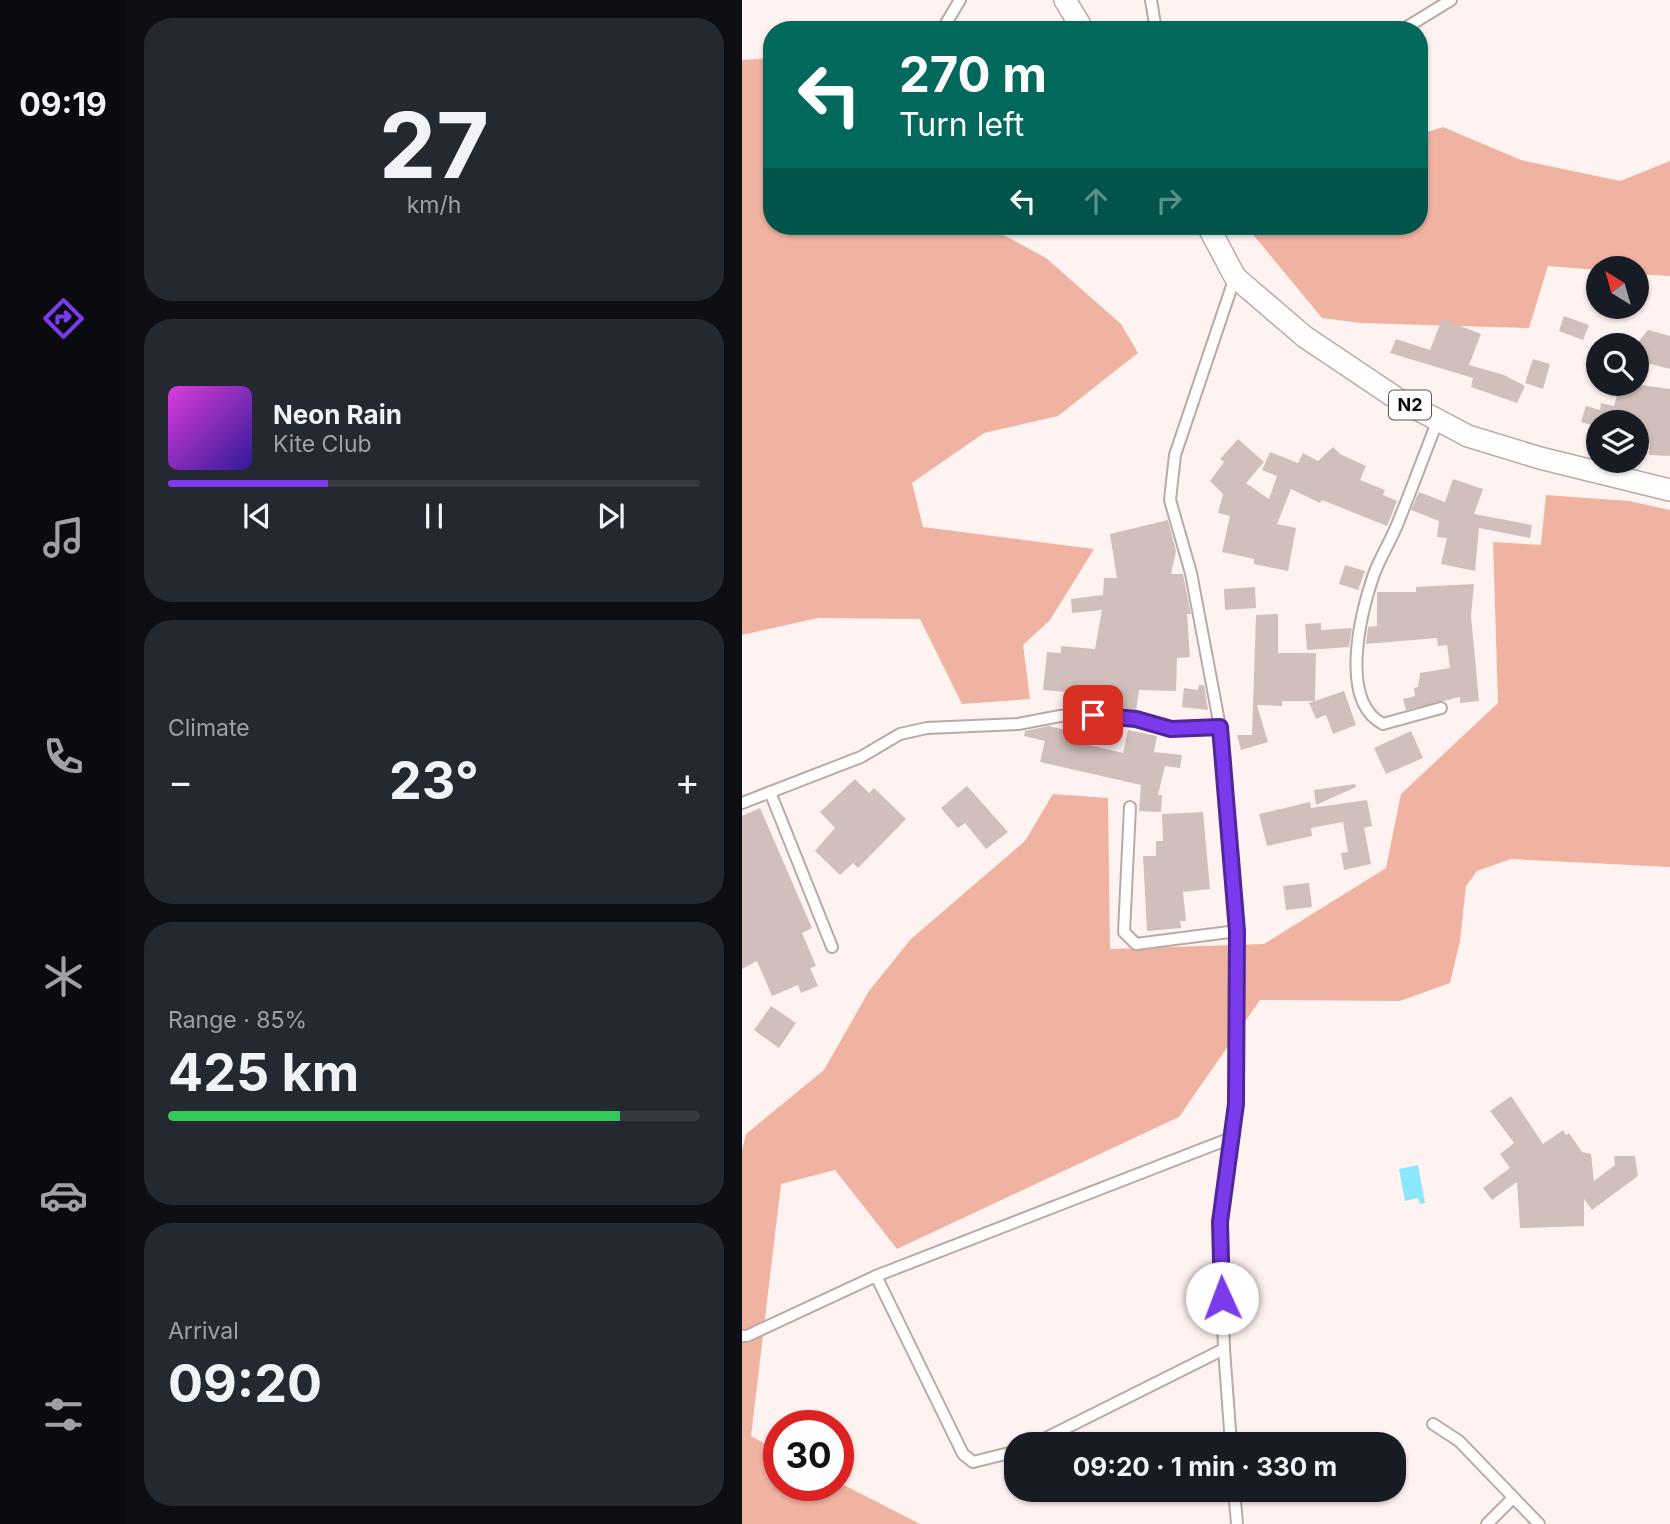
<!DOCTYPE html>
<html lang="en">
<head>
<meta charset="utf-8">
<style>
	body { margin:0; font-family:Inter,sans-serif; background:#242831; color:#f1f3f6; height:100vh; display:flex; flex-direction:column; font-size:26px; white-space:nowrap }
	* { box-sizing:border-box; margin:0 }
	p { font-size:23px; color:#9ea1a6 }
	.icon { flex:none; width:38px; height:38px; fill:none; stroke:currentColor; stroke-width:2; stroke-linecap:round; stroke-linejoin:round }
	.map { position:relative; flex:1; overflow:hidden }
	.sheet { display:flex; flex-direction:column; gap:18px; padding:18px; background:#0d0f14; width:616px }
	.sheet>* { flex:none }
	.banner { position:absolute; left:21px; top:21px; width:665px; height:214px; border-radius:28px; box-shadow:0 2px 5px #0004; background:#00695c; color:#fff; overflow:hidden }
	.needle { width:46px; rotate:323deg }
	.controls { position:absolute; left:844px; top:256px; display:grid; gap:14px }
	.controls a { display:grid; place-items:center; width:63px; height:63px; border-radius:50%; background:#171b24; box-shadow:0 2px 5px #0004; font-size:35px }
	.speed { position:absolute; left:21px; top:1410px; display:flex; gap:14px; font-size:35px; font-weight:700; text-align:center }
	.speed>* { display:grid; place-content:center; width:91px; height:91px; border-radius:50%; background:#171b24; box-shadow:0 2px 5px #0004; line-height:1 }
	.speed .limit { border:10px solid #d22; background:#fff; color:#111 }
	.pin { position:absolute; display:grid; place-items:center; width:60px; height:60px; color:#fff; margin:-30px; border-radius:14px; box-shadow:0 4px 10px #0006 }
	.me { position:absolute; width:77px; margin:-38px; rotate:358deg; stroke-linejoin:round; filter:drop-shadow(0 0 5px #0008) }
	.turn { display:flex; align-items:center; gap:24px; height:147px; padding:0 21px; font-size:32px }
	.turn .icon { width:91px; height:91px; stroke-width:2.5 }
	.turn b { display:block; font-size:49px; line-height:60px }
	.lanes { display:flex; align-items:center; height:66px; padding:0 21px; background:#0003; justify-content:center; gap:35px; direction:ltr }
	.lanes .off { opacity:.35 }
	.big { font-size:52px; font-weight:700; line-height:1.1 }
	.sheet .card { flex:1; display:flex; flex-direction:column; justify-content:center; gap:10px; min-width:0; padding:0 24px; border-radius:28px; background:#242831 }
	.sheet .dial { align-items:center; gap:0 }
	.dial b { font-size:91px; line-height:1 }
	.song { display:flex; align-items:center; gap:21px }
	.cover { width:84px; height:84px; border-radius:10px; background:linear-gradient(135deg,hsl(300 70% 55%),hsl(250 70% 35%)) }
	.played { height:7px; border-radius:4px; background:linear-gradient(90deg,#7c3aed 30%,#363941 30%) }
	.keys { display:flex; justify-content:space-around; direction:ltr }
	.heat { display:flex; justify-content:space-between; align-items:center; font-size:38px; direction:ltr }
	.charge { height:10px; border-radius:5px; background:linear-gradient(90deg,#34c759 85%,#363941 0) }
	.trip { position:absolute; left:262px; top:1432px; width:402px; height:70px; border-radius:28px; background:#171b24; box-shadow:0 2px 5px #0004; font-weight:700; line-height:70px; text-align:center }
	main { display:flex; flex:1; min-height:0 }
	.menu { display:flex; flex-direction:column; width:126px; justify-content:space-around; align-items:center; background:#090b0e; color:#9ea1a6 }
	.menu .icon { width:49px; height:49px }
	.menu .on { color:#7c3aed }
	.menu b { font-size:32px; color:#f1f3f6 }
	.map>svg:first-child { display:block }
</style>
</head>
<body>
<main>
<nav class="menu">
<b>09:19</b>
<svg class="icon on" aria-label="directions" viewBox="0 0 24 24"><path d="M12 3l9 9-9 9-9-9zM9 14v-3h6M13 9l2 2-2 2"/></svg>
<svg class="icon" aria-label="music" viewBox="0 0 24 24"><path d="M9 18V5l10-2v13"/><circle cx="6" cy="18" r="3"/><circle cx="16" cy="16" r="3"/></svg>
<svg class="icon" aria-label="phone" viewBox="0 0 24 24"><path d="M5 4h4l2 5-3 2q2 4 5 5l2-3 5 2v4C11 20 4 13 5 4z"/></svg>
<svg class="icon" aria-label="climate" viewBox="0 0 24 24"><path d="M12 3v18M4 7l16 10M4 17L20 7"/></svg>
<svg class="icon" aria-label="car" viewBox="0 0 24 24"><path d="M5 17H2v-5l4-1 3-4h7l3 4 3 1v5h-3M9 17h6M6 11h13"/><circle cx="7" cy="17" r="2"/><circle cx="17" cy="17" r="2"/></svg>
<svg class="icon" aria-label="filters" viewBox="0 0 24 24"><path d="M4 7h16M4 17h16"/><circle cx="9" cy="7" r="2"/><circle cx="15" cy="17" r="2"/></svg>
</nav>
<section class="sheet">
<div class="card dial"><b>27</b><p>km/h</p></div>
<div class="card">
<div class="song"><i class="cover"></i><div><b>Neon Rain</b><p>Kite Club</p></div></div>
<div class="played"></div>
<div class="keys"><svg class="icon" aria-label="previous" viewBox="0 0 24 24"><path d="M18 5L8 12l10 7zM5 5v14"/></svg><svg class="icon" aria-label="pause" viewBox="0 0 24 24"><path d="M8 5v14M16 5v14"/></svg><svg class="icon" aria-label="next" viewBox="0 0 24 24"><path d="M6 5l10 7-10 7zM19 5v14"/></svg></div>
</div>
<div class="card"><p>Climate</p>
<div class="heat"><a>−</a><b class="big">23°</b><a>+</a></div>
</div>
<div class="card"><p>Range · 85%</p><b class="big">425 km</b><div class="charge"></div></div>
<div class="card"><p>Arrival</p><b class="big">09:20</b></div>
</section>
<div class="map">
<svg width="928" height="1524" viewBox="0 0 928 1524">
	<rect width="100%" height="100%" fill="#fef3f0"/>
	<g fill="#f0b3a2">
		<path d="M 30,58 L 30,226 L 245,226 L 304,258 L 379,324 L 396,353 L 316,416 L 242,433 L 170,483 L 181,527 L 352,549 L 308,620 L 281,645 L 288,699 L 220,704 L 178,619 L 76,618 L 0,635 L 0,60 Z"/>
		<path d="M 701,127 L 779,160 L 878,181 L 928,161 L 928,276 L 894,274 L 894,268 L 856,268 L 856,270 L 806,266 L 787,328 L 619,323 L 580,318 L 504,226 L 677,226 L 677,135 Z"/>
		<path d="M 804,495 L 887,501 L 928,510 L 928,867 L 769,859 L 735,871 L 724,886 L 718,941 L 708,983 L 658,1001 L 518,1000 L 437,1117 L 155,1249 L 93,1170 L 39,1184 L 9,1436 L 37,1451 L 37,1486 L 96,1486 L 96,1482 L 178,1524 L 0,1524 L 0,1150 L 4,1134 L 82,1070 L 127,991 L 169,939 L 283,841 L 311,794 L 366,798 L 368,949 L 522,944 L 644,868 L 659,794 L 756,703 L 751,542 L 799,545 Z"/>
	</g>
	<path fill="#8de7fa" d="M 676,1165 L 683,1203 L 678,1204 L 676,1198 L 663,1201 L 657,1169 Z"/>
	<g fill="#d0bfba">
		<path d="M 822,316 L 847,325 L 841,340 L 817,331 Z"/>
		<path d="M 700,319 L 739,334 L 727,365 L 762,375 L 783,386 L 775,403 L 729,387 L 731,378 L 648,353 L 654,339 L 688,350 Z"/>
		<path d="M 906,330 L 928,336 L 928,369 L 905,363 L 899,385 L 928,389 L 928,456 L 907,455 L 908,443 L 894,440 L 894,422 L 856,422 L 856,427 L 839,422 L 844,406 L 858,410 L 859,403 L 872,406 L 878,383 L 894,383 L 894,345 Z"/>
		<path d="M 791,359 L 808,364 L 801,389 L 783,383 Z"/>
		<path d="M 496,439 L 522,462 L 504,483 L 527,499 L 535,476 L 520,470 L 528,452 L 556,463 L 561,453 L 576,461 L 591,447 L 598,454 L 624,466 L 618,480 L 643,490 L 641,495 L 655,501 L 645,526 L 580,500 L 578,503 L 549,489 L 535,524 L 554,528 L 546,571 L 512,564 L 512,559 L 480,552 L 488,516 L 476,513 L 481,494 L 468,481 L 482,462 L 478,459 Z"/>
		<path d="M 711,479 L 741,489 L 732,514 L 790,525 L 788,538 L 737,528 L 733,571 L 699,564 L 705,538 L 695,537 L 697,521 L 669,510 L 677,492 L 703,502 Z"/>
		<path d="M 426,520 L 434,551 L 429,574 L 441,574 L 449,614 L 445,614 L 448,657 L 435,658 L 434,691 L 397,690 L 394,711 L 354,706 L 324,708 L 325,692 L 301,690 L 305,652 L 319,653 L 319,646 L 353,649 L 360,610 L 330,613 L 329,599 L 361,595 L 362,578 L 375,578 L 368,534 Z"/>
		<path d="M 603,565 L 623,571 L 616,590 L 597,584 Z"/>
		<path d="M 732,584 L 729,616 L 737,701 L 718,703 L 718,697 L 664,710 L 661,699 L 673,696 L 672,688 L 676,687 L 678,673 L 708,668 L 705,645 L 696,646 L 695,638 L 624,644 L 626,627 L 635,626 L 635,592 L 674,592 L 674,587 Z"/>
		<path d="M 513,587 L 514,608 L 483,610 L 482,589 Z"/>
		<path d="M 536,614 L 536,653 L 574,653 L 573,701 L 602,691 L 614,725 L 591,734 L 584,715 L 574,719 L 567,703 L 572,701 L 540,701 L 540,706 L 515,705 L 526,742 L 499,750 L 495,735 L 510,735 L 514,615 Z"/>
		<path d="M 579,623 L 579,630 L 610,628 L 607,647 L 565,650 L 563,624 Z"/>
		<path d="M 457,685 L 462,685 L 466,710 L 440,707 L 442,688 L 456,690 Z"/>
		<path d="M 337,723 L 335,733 L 348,736 L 346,745 L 381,753 L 386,730 L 415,736 L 412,752 L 440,755 L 438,768 L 423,766 L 416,795 L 420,795 L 419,812 L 397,811 L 399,785 L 298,762 L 303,741 L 282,736 L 283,731 L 307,726 L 323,730 L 323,724 Z"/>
		<path d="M 669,731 L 681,758 L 644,774 L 632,748 Z"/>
		<path d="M 113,779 L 127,793 L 132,788 L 164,819 L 116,868 L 111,863 L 98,875 L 73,851 L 93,828 L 78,812 Z"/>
		<path d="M 613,784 L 614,787 L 574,805 L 572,790 Z"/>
		<path d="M 225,786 L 266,832 L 244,849 L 223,823 L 216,828 L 199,808 Z"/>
		<path d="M 625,800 L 630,826 L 622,828 L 629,864 L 602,870 L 599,853 L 606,852 L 601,822 L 569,828 L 570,836 L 525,846 L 517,814 L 568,802 L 569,808 Z"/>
		<path d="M 18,808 L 70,928 L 60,933 L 74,966 L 68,968 L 76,986 L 59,993 L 56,985 L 30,996 L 15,961 L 0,969 L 0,816 Z"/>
		<path d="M 461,812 L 468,889 L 441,892 L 444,921 L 438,921 L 439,928 L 405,931 L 401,856 L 414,856 L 414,841 L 421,841 L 420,814 Z"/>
		<path d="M 567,883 L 570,907 L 544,910 L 541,886 Z"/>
		<path d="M 29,1006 L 54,1023 L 37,1048 L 12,1030 Z"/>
		<path d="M 769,1096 L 801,1144 L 821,1130 L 824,1135 L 827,1133 L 840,1152 L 849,1154 L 852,1181 L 873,1165 L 872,1156 L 893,1156 L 896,1176 L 850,1210 L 842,1199 L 842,1226 L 778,1228 L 775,1182 L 750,1200 L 741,1188 L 768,1168 L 758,1154 L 772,1143 L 748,1111 Z"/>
	</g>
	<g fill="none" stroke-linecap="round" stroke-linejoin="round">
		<g stroke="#baaaa5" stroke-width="14">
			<g id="street">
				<path d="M 409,0 L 414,30"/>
				<path d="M 200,30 L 218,0"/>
				<path d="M 660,30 L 709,0"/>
				<path d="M 696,420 C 682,455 669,491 655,525 C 648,542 638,558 632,574 C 619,612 596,701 641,724 L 699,708"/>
				<path d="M 28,792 L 90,947"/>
				<path d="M 0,803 L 119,757 L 158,734 L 185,728 L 276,724 L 318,716 L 351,715 L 394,719 L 430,729 L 478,727"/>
				<path d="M 388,807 L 382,932 L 394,944 L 495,931"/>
				<path d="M 134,1276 L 221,1454 L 231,1462 L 275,1451"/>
				<path d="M 0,1336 L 5,1336 L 134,1276 L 489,1138"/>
				<path d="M 691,1424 L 717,1441 L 797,1524"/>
				<path d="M 292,1444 L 482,1349"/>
				<path d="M 489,1444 L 482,1349 L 478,1222 L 494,1104 L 495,931 L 478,727 L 449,573 L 428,500 L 433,455 L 493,277"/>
				<path d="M 492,1489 L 495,1524"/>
				<path d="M 745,1524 L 771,1498"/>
			</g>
		</g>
		<g stroke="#baaaa5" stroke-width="24">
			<g id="highway">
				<path d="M 323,0 L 341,30"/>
				<path d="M 466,226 L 493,277 L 563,337 L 654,398 L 726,436 L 798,458 L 928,490"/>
			</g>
		</g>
		<use href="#street" stroke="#fff" stroke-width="10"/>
		<use href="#highway" stroke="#fff" stroke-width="21"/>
	</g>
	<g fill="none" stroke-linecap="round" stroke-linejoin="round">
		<g stroke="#51269a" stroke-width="18">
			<path id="route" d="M 351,715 L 394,719 L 429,729 L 478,727 L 495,931 L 494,1104 L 478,1222 L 480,1298"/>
		</g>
		<use href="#route" stroke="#7c3aed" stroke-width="12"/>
	</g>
	<g text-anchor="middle" stroke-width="5" stroke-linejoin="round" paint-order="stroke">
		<rect fill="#fff" stroke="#575452" stroke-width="2" x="647" y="390.5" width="42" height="29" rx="5"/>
		<g font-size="18" font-weight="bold" fill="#0f0a08">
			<text x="668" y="411">N2</text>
		</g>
	</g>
</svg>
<div class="controls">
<a><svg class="needle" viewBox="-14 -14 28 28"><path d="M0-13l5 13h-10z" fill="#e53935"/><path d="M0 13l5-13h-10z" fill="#9ea1a6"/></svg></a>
<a><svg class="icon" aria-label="search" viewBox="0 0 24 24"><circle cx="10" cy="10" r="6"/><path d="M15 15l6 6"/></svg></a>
<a><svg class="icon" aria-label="layers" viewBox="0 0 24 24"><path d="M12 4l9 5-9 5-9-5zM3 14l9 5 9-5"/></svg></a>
</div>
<div class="speed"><div class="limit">30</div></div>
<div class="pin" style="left:351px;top:715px;background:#d93025"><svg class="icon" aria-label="arrive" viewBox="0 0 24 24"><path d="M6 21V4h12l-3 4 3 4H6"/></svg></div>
<svg class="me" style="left:480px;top:1298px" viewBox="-20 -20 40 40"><circle r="19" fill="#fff"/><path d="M0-13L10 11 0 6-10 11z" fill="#7c3aed"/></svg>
<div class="trip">09:20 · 1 min · 330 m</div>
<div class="banner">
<div class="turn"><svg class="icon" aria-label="left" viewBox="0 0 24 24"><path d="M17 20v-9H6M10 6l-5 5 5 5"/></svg><div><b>270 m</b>Turn left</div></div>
<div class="lanes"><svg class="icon" aria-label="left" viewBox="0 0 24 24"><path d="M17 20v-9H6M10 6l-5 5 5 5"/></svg><svg class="icon off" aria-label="ahead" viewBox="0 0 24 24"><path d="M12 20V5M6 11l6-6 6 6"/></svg><svg class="icon off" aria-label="right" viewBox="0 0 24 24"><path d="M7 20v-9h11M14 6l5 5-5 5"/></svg></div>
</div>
</div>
</main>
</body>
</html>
